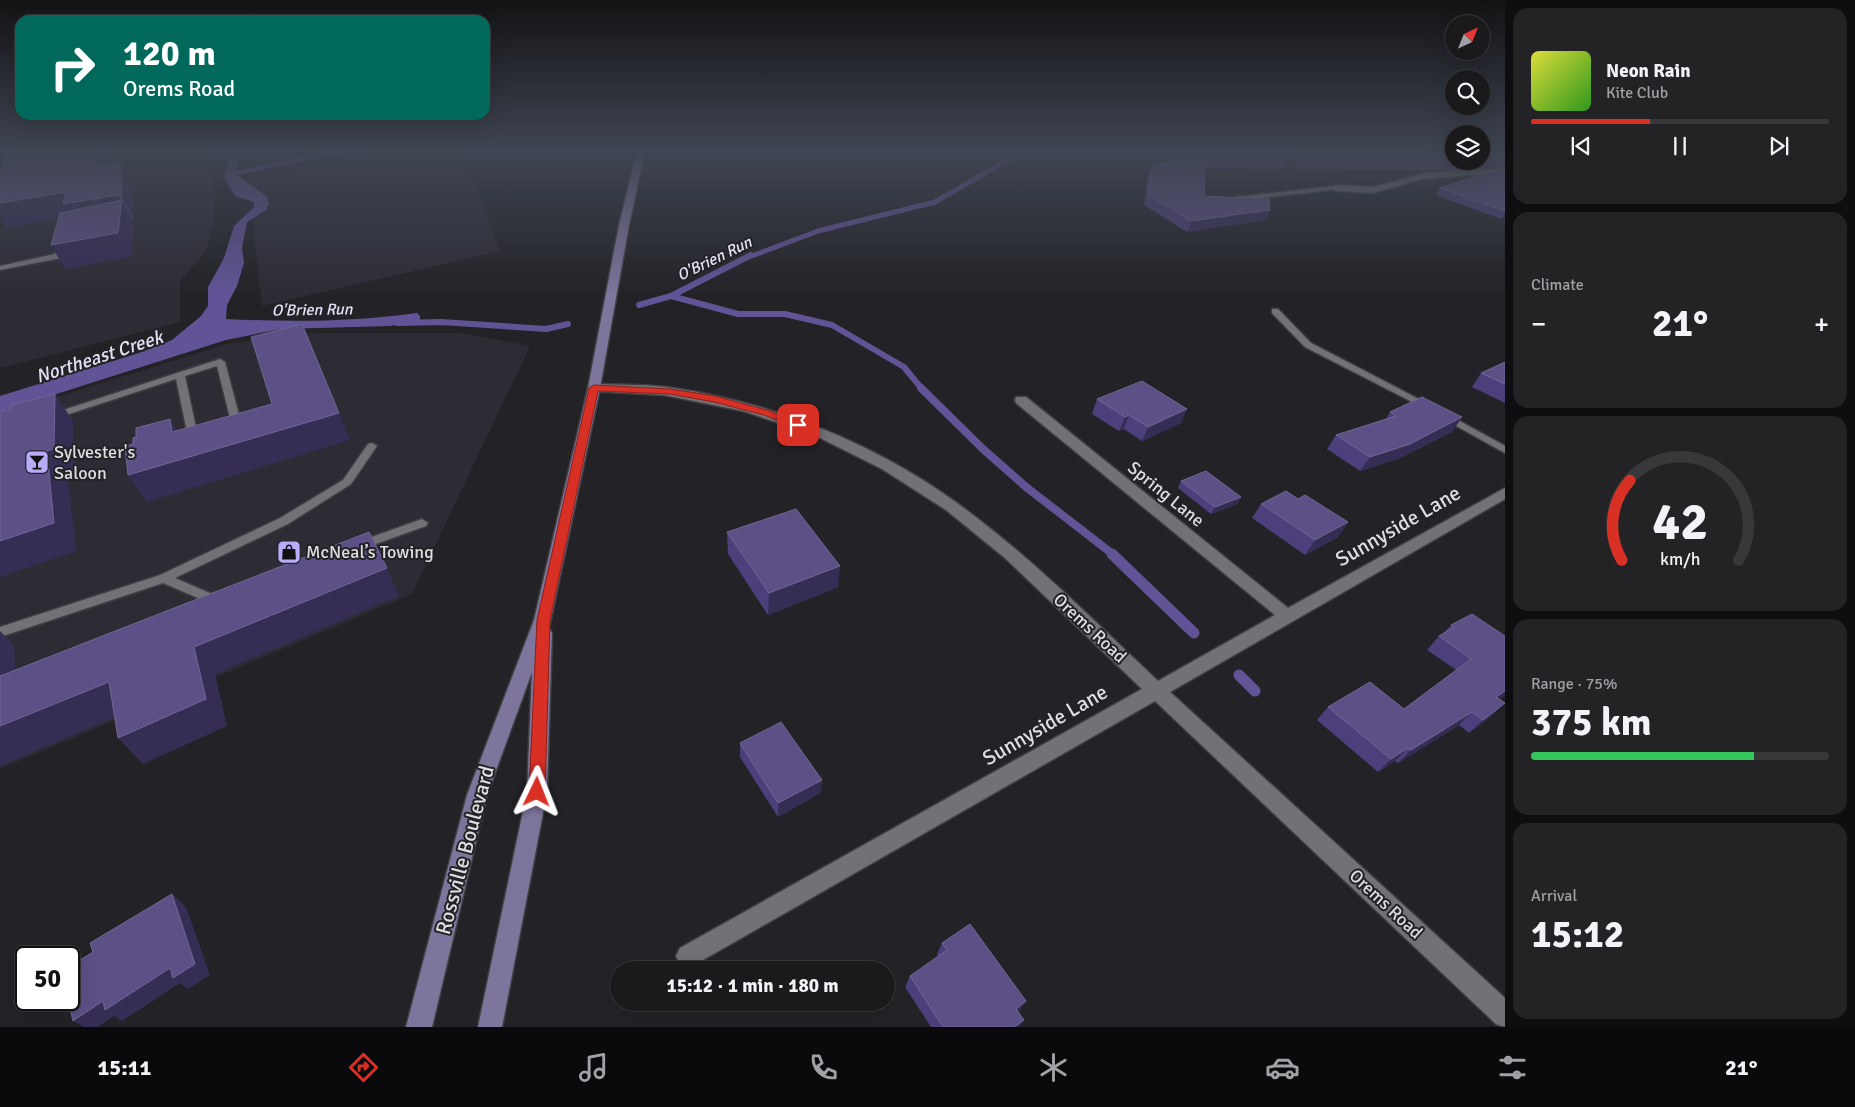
<!DOCTYPE html>
<html lang="en">
<head>
<meta charset="utf-8">
<style>
	body { margin:0; font-family:Signika,sans-serif; background:#232326; color:#f1f3f6; height:100vh; display:flex; flex-direction:column; font-size:19px; white-space:nowrap }
	* { box-sizing:border-box; margin:0 }
	p { font-size:16px; color:#9fa1a4 }
	.icon { flex:none; width:28px; height:28px; fill:none; stroke:currentColor; stroke-width:2; stroke-linecap:round; stroke-linejoin:round }
	.map { position:relative; flex:1; overflow:hidden }
	.sheet { display:flex; flex-direction:column; gap:8px; padding:8px; background:#0e0e10; width:350px }
	.sheet>* { flex:none }
	.top-card { position:absolute; left:15px; top:15px; width:475px; height:105px; border-radius:15px; box-shadow:0 5px 20px #0002,0 0 0 1px #38383b; background:#00695c; color:#fff; overflow:hidden }
	.needle { width:32px; rotate:43deg }
	.fabs { position:absolute; left:1445px; top:15px; display:grid; gap:10px }
	.fabs a { display:grid; place-items:center; width:45px; height:45px; border-radius:50%; background:#1a1a1d; box-shadow:0 5px 20px #0002,0 0 0 1px #38383b; font-size:25px }
	.speed { position:absolute; left:15px; top:946px; display:flex; gap:10px; font-size:25px; font-weight:700; text-align:center }
	.speed>* { display:grid; place-content:center; width:65px; height:65px; border-radius:50%; background:#1a1a1d; box-shadow:0 5px 20px #0002,0 0 0 1px #38383b; line-height:1 }
	.speed .limit { border:2px solid #111; border-radius:8px; background:#fff; color:#111 }
	.pin { position:absolute; display:grid; place-items:center; width:42px; height:42px; color:#fff; margin:-21px; border-radius:10px; box-shadow:0 2px 8px #0006 }
	.me { position:absolute; width:55px; margin:-28px; rotate:2deg; stroke-linejoin:round; filter:drop-shadow(0 0 4px #0008) }
	.turn { display:flex; align-items:center; gap:18px; height:105px; padding:0 25px; font-size:22px }
	.turn .icon { width:65px; height:65px; stroke-width:2.5 }
	.turn b { display:block; font-size:35px; line-height:42px }
	.big { font-size:38px; font-weight:800; line-height:1.1 }
	.sheet .card { flex:1; display:flex; flex-direction:column; justify-content:center; gap:8px; min-width:0; padding:0 18px; border-radius:15px; background:#232326 }
	.sheet .dial { align-items:center; gap:0 }
	.dial svg { height:130px; overflow:visible; fill:none; stroke:#38383b; stroke-width:7; stroke-linecap:round; text-anchor:middle }
	.dial text { fill:#f1f3f6; stroke:none }
	.song { display:flex; align-items:center; gap:15px }
	.cover { width:60px; height:60px; border-radius:8px; background:linear-gradient(135deg,hsl(60 70% 55%),hsl(110 70% 35%)) }
	.played { height:5px; border-radius:2px; background:linear-gradient(90deg,#d93025 40%,#38383b 40%) }
	.keys { display:flex; justify-content:space-around; direction:ltr }
	.heat { display:flex; justify-content:space-between; align-items:center; font-size:28px; direction:ltr }
	.charge { height:8px; border-radius:4px; background:linear-gradient(90deg,#34c759 75%,#38383b 0) }
	.trip { position:absolute; left:610px; top:961px; width:285px; height:50px; border-radius:25px; background:#1a1a1d; box-shadow:0 5px 20px #0002,0 0 0 1px #38383b; font-weight:800; line-height:50px; text-align:center }
	.tabs { display:flex; height:80px; justify-content:space-around; align-items:center; background:#0a0a0c; color:#9fa1a4 }
	.tabs .icon { width:35px; height:35px }
	.tabs .active { color:#d93025 }
	.tabs b { font-size:22px; color:#f1f3f6 }
	main { display:flex; flex:1; min-height:0 }
	.map>svg:first-child { display:block }
</style>
</head>
<body>
<main>
<div class="map">
<svg width="1505" height="1027" viewBox="0 0 1505 1027">
	<rect width="100%" height="100%" fill="#232327"/>
	<g fill="#2d2c35">
		<path d="M 9,151 L 213,151 L 215,213 L 207,249 L 180,281 L 180,322 L 0,368 L 0,182 Z"/>
		<path d="M 397,151 L 464,154 L 500,251 L 262,306 L 247,175 Z"/>
		<path d="M 301,333 L 461,333 L 530,346 L 412,594 L 0,769 L 0,415 L 227,344 Z"/>
	</g>
	<path fill="#615396" d="M 233,151 L 247,151 L 237,164 L 235,173 L 266,196 L 269,203 L 266,210 L 247,222 L 242,248 L 244,263 L 237,286 L 227,305 L 226,319 C 290,322 353,322 417,313 L 420,316 L 420,320 L 390,326 L 280,329 L 226,340 L 0,412 L 0,396 L 142,352 L 172,340 L 201,316 L 208,306 L 208,287 L 224,258 L 234,226 L 254,207 L 254,202 L 235,196 L 224,177 Z"/>
	<g fill="none" stroke-linecap="round" stroke-linejoin="round">
		<g stroke="#615396" stroke-width="5">
			<path d="M 228,175 L 337,151"/>
			<path d="M 749,257 L 818,231 L 935,202 L 1023,151"/>
		</g>
		<g stroke="#615396" stroke-width="6">
			<path d="M 671,296 L 738,314 L 785,314 L 832,325 L 904,367 L 922,389"/>
			<path d="M 639,305 L 671,296 L 751,255"/>
			<path d="M 397,323 L 441,322 L 546,329 L 568,324"/>
		</g>
		<path stroke="#615396" stroke-width="8" d="M 921,388 L 983,449 L 1026,487 L 1114,555"/>
		<g stroke="#615396" stroke-width="11">
			<path d="M 1112,554 L 1194,633"/>
			<path d="M 1239,675 L 1255,691"/>
		</g>
		<g stroke="#3f3e41" stroke-width="3">
			<g id="service">
				<path d="M 1336,186 L 1339,188 L 1338,189 L 1236,201 L 1233,199 L 1236,197 Z"/>
				<path d="M 58,240 L 65,242 L 61,258 L 0,270 L 0,266 L 55,254 Z"/>
				<path d="M 1272,309 L 1278,309 L 1311,343 L 1434,407 L 1432,409 L 1426,409 L 1305,347 L 1272,313 Z"/>
				<path d="M 220,359 L 225,362 L 243,430 L 242,432 L 234,432 L 233,430 L 217,366 L 185,376 L 199,442 L 198,444 L 194,445 L 189,442 L 176,379 L 57,418 L 51,418 L 49,416 L 51,414 Z"/>
				<path d="M 1445,413 L 1505,446 L 1505,453 L 1442,418 L 1440,416 L 1442,414 Z"/>
				<path d="M 372,443 L 377,446 L 351,484 L 288,524 L 175,578 L 212,594 L 217,592 L 221,594 L 223,597 L 221,600 L 212,604 L 163,583 L 0,637 L 0,627 L 160,575 L 280,518 L 343,480 L 368,444 Z"/>
				<path d="M 422,519 L 428,523 L 426,526 L 359,550 L 355,549 L 353,546 L 355,543 Z"/>
			</g>
		</g>
		<g stroke="#3f3e41" stroke-width="3">
			<g id="minor">
				<path d="M 1505,169 L 1505,175 L 1458,176 L 1422,179 L 1373,193 L 1336,191 L 1332,188 L 1336,185 L 1373,187 L 1422,174 L 1458,170 Z"/>
				<path d="M 594,384 C 620,385 647,384 673,388 C 774,403 874,443 957,503 C 1030,556 1093,620 1158,681 L 1275,615 L 1016,403 L 1015,400 L 1016,397 L 1026,397 L 1288,608 L 1505,488 L 1505,499 L 1170,692 L 1505,998 L 1505,1027 L 1496,1024 L 1155,701 L 696,964 L 688,968 L 680,964 L 676,956 L 680,948 L 1142,689 L 1005,558 L 946,510 L 882,469 L 814,435 L 743,411 L 664,395 L 590,391 L 588,388 Z"/>
			</g>
		</g>
		<g stroke="#3f3e41" stroke-width="3">
			<path id="secondary" d="M 637,151 L 645,151 L 629,225 L 600,388 L 549,628 L 552,633 L 547,792 L 502,1027 L 478,1027 L 527,792 L 532,672 L 487,795 L 432,1027 L 406,1027 L 467,795 L 534,620 L 588,388 L 619,225 Z"/>
		</g>
		<use href="#service" fill="#727176" fill-rule="evenodd"/>
		<use href="#minor" fill="#727176" fill-rule="evenodd"/>
		<use href="#secondary" fill="#7e759c" fill-rule="evenodd"/>
	</g>
	<g fill="#4d3f7b">
		<path d="M 6,151 L 110,151 L 109,164 L 131,184 L 134,219 L 132,218 L 134,223 L 131,256 L 65,269 L 59,218 L 7,227 L 0,216 L 0,175 Z"/>
		<path d="M 1194,151 L 1278,151 L 1288,159 L 1284,169 L 1204,168 L 1204,196 L 1270,210 L 1265,220 L 1187,232 L 1144,205 L 1148,174 L 1152,164 L 1197,159 Z"/>
		<path d="M 1294,151 L 1454,151 L 1454,161 L 1481,161 L 1481,151 L 1505,151 L 1505,167 L 1443,170 L 1295,169 Z"/>
		<path d="M 1505,169 L 1505,217 L 1501,219 L 1436,195 L 1440,188 Z"/>
		<path d="M 1505,362 L 1505,403 L 1472,387 L 1481,373 Z"/>
		<path d="M 1097,399 L 1181,423 L 1142,441 L 1124,429 L 1119,431 L 1092,414 Z"/>
		<path d="M 1390,412 L 1462,417 L 1452,432 L 1400,458 L 1360,471 L 1327,449 L 1336,435 L 1386,419 Z"/>
		<path d="M 1181,481 L 1241,497 L 1237,504 L 1211,514 L 1178,488 Z"/>
		<path d="M 1298,499 L 1348,522 L 1338,537 L 1305,555 L 1252,518 L 1261,504 Z"/>
		<path d="M 727,532 L 838,587 L 768,615 L 728,554 Z"/>
		<path d="M 1451,625 L 1505,636 L 1505,695 L 1499,699 L 1491,716 L 1469,733 L 1459,725 L 1398,763 L 1395,761 L 1378,772 L 1317,720 L 1328,707 L 1404,709 L 1456,670 L 1427,650 L 1439,636 L 1444,633 Z"/>
		<path d="M 740,743 L 822,780 L 820,793 L 778,817 L 740,757 Z"/>
		<path d="M 942,943 L 1019,1012 L 1019,1027 L 931,1027 L 905,987 L 910,976 L 938,956 L 937,954 Z"/>
	</g>
	<g fill="#362d55">
		<path d="M 98,151 L 110,151 L 108,188 L 97,166 Z"/>
		<path d="M 120,162 L 131,184 L 134,219 L 122,197 Z"/>
		<path d="M 66,192 L 118,195 L 122,202 L 122,200 L 134,223 L 131,256 L 65,269 L 51,245 L 70,216 L 7,227 L 0,216 L 0,203 Z"/>
		<path d="M 1270,210 L 1265,220 L 1187,232 L 1191,221 Z"/>
		<path d="M 1505,213 L 1505,217 L 1501,219 Z"/>
		<path d="M 302,324 L 350,440 L 147,502 L 128,475 L 172,432 L 170,419 L 186,446 L 339,413 Z"/>
		<path d="M 55,394 L 73,421 L 74,476 L 68,478 L 76,551 L 0,577 L 0,541 L 47,451 Z"/>
		<path d="M 1187,409 L 1181,423 L 1142,441 L 1148,427 Z"/>
		<path d="M 1129,415 L 1124,429 L 1119,431 L 1125,417 Z"/>
		<path d="M 1462,417 L 1452,432 L 1400,458 L 1360,471 L 1370,457 Z"/>
		<path d="M 1241,497 L 1237,504 L 1211,514 L 1215,507 Z"/>
		<path d="M 1348,522 L 1338,537 L 1305,555 L 1315,540 Z"/>
		<path d="M 840,566 L 838,587 L 768,615 L 769,593 Z"/>
		<path d="M 387,568 L 399,596 L 215,674 L 227,726 L 143,764 L 118,738 L 194,647 Z"/>
		<path d="M 0,631 L 14,645 L 16,708 L 0,693 Z"/>
		<path d="M 109,682 L 134,709 L 0,766 L 0,726 Z"/>
		<path d="M 1505,691 L 1505,695 L 1482,710 L 1496,697 Z"/>
		<path d="M 1505,703 L 1491,716 L 1469,733 L 1483,720 Z"/>
		<path d="M 1472,712 L 1459,725 L 1398,763 L 1411,750 Z"/>
		<path d="M 1408,748 L 1395,761 L 1378,772 L 1391,759 Z"/>
		<path d="M 822,780 L 820,793 L 778,817 L 778,803 Z"/>
		<path d="M 172,894 L 186,907 L 210,975 L 188,989 L 180,983 L 122,1021 L 114,1016 L 98,1027 L 84,1027 L 73,1021 Z"/>
		<path d="M 1026,1001 L 1019,1012 L 1016,1009 Z"/>
		<path d="M 1024,1020 L 1019,1027 L 1014,1027 Z"/>
	</g>
	<g fill="#5d5086" stroke="#716694">
		<path d="M 6,151 L 98,151 L 97,166 L 120,162 L 122,197 L 118,195 L 63,204 L 66,192 L 0,203 L 0,175 Z"/>
		<path d="M 1201,151 L 1278,151 L 1288,159 L 1205,159 L 1204,196 L 1269,199 L 1270,210 L 1191,221 L 1148,195 L 1152,164 L 1203,158 Z"/>
		<path d="M 1298,151 L 1454,151 L 1454,161 L 1472,161 L 1448,162 L 1298,162 Z"/>
		<path d="M 1481,151 L 1505,151 L 1505,160 L 1481,161 Z"/>
		<path d="M 1505,169 L 1505,211 L 1440,188 L 1498,170 Z"/>
		<path d="M 122,200 L 118,233 L 51,245 L 60,213 Z"/>
		<path d="M 302,324 L 339,413 L 128,475 L 125,446 L 133,444 L 133,438 L 136,437 L 136,428 L 170,419 L 172,432 L 272,404 L 251,337 Z"/>
		<path d="M 1505,362 L 1505,384 L 1481,373 Z"/>
		<path d="M 1142,381 L 1187,409 L 1148,427 L 1129,415 L 1125,417 L 1097,399 Z"/>
		<path d="M 55,394 L 54,449 L 47,451 L 54,523 L 0,541 L 0,412 L 11,409 L 11,405 Z"/>
		<path d="M 1422,397 L 1462,417 L 1410,444 L 1370,457 L 1336,435 L 1396,416 L 1390,412 Z"/>
		<path d="M 1206,471 L 1241,497 L 1215,507 L 1181,481 Z"/>
		<path d="M 1286,491 L 1298,499 L 1305,495 L 1348,522 L 1315,540 L 1261,504 Z"/>
		<path d="M 796,509 L 840,566 L 769,593 L 727,532 Z"/>
		<path d="M 369,532 L 387,568 L 194,647 L 206,699 L 118,738 L 109,682 L 0,726 L 0,676 Z"/>
		<path d="M 1472,614 L 1505,636 L 1505,691 L 1496,697 L 1505,703 L 1483,720 L 1472,712 L 1411,750 L 1408,748 L 1391,759 L 1328,707 L 1370,682 L 1404,709 L 1471,659 L 1439,636 L 1454,627 L 1451,625 Z"/>
		<path d="M 781,722 L 822,780 L 778,803 L 740,743 Z"/>
		<path d="M 172,894 L 195,964 L 173,978 L 170,968 L 105,1010 L 103,1001 L 73,1021 L 68,1000 L 69,1000 L 69,967 L 93,952 L 90,943 Z"/>
		<path d="M 970,924 L 1026,1001 L 1016,1009 L 1024,1020 L 1014,1027 L 943,1027 L 910,976 L 947,950 L 942,943 Z"/>
	</g>
	<linearGradient id="sky" x2="0" y2="1"><stop stop-color="#131315"/><stop offset="0.51" stop-color="#3f4552"/><stop offset="1" stop-color="#3f4552" stop-opacity="0"/></linearGradient>
	<rect width="1505" height="295" fill="url(#sky)"/>
	<path fill="#d93025" stroke="#8d1f18" d="M 594,385 L 670,389 L 715,396 L 770,411 L 803,425 L 798,428 L 764,415 L 714,402 L 670,394 L 598,391 L 550,620 L 545,792 L 543,797 L 537,800 L 532,797 L 529,792 L 537,620 L 589,388 Z"/>
	<defs>
		<g id="bar-square" transform="scale(1.25)"><rect x="-9" y="-9" width="18" height="18" rx="4" fill="#b8abf7" stroke="#232327"/><path d="M-6-5H6L.8 .8V4.5H3.5V6h-7V4.5H-.8V.8Z" fill="#111"/></g>
		<g id="shop-square" transform="scale(1.25)"><rect x="-9" y="-9" width="18" height="18" rx="4" fill="#b8abf7" stroke="#232327"/><path d="M-5-2.5h2.3a2.7 3.5 0 0 1 5.4 0H5L5.5 6h-11ZM-1.5-2.5h3a1.5 2.3 0 0 0-3 0Z" fill="#111"/></g>
	</defs>
	<g fill-rule="evenodd">
		<use href="#bar-square" x="37" y="462"/>
		<use href="#shop-square" x="289" y="552"/>
	</g>
	<g text-anchor="middle" stroke-width="4" stroke-linejoin="round" paint-order="stroke">
		<g font-size="16" font-style="italic" fill="#e4e1f5" stroke="#232327">
			<text transform="translate(714 258) rotate(-26)" y="6">O'Brien Run</text>
			<text transform="translate(312 309) rotate(-1)" y="6">O'Brien Run</text>
		</g>
		<g font-size="18" fill="#dedee1" stroke="#232327" text-anchor="start">
			<text x="54" y="458">Sylvester's<tspan x="54" dy="21">Saloon</tspan></text>
			<text x="306" y="558">McNeal’s Towing</text>
		</g>
		<g font-size="18" fill="#dedee1" stroke="#232327">
			<text transform="translate(1166 494) rotate(39)" y="6">Spring Lane</text>
			<text transform="translate(1090 628) rotate(43)" y="6">Orems Road</text>
			<text transform="translate(1386 904) rotate(43)" y="6">Orems Road</text>
		</g>
		<g font-size="19" font-style="italic" fill="#e4e1f5" stroke="#232327">
			<text transform="translate(99 356) rotate(-18)" y="7">Northeast Creek</text>
		</g>
		<g font-size="21" fill="#dedee1" stroke="#232327">
			<text transform="translate(1398 526) rotate(-30)" y="7">Sunnyside Lane</text>
			<text transform="translate(1045 725) rotate(-30)" y="7">Sunnyside Lane</text>
			<text transform="translate(465 850) rotate(-75)" y="7">Rossville Boulevard</text>
		</g>
	</g>
</svg>
<div class="fabs">
<a><svg class="needle" viewBox="-14 -14 28 28"><path d="M0-13l5 13h-10z" fill="#e53935"/><path d="M0 13l5-13h-10z" fill="#9fa1a4"/></svg></a>
<a><svg class="icon" aria-label="search" viewBox="0 0 24 24"><circle cx="10" cy="10" r="6"/><path d="M15 15l6 6"/></svg></a>
<a><svg class="icon" aria-label="layers" viewBox="0 0 24 24"><path d="M12 4l9 5-9 5-9-5zM3 14l9 5 9-5"/></svg></a>
</div>
<div class="speed"><div class="limit">50</div></div>
<div class="pin" style="left:798px;top:425px;background:#d93025"><svg class="icon" aria-label="arrive" viewBox="0 0 24 24"><path d="M6 21V4h12l-3 4 3 4H6"/></svg></div>
<svg class="me" style="left:537px;top:792px" viewBox="-20 -20 40 40"><path d="M0-17L14 15 0 8-14 15z" fill="#d93025" stroke="#fff" stroke-width="4"/></svg>
<div class="trip">15:12 · 1 min · 180 m</div>
<div class="top-card">
<div class="turn"><svg class="icon" aria-label="right" viewBox="0 0 24 24"><path d="M7 20v-9h11M14 6l5 5-5 5"/></svg><div><b>120 m</b>Orems Road</div></div>
</div>
</div>
<section class="sheet">
<div class="card">
<div class="song"><i class="cover"></i><div><b>Neon Rain</b><p>Kite Club</p></div></div>
<div class="played"></div>
<div class="keys"><svg class="icon" aria-label="previous" viewBox="0 0 24 24"><path d="M18 5L8 12l10 7zM5 5v14"/></svg><svg class="icon" aria-label="pause" viewBox="0 0 24 24"><path d="M8 5v14M16 5v14"/></svg><svg class="icon" aria-label="next" viewBox="0 0 24 24"><path d="M6 5l10 7-10 7zM19 5v14"/></svg></div>
</div>
<div class="card"><p>Climate</p>
<div class="heat"><a>−</a><b class="big">21°</b><a>+</a></div>
</div>
<div class="card dial"><svg viewBox="0 0 100 80">
<path d="M14 69A42 42 0 1 1 86 69"/>
<path d="M14 69A42 42 0 0 1 19 20" stroke="#d93025"/>
<text x="50" y="56" font-size="32" font-weight="700">42</text>
<text x="50" y="72" font-size="11">km/h</text>
</svg></div>
<div class="card"><p>Range · 75%</p><b class="big">375 km</b><div class="charge"></div></div>
<div class="card"><p>Arrival</p><b class="big">15:12</b></div>
</section>
</main>
<nav class="tabs">
<b>15:11</b>
<svg class="icon active" aria-label="directions" viewBox="0 0 24 24"><path d="M12 3l9 9-9 9-9-9zM9 14v-3h6M13 9l2 2-2 2"/></svg>
<svg class="icon" aria-label="music" viewBox="0 0 24 24"><path d="M9 18V5l10-2v13"/><circle cx="6" cy="18" r="3"/><circle cx="16" cy="16" r="3"/></svg>
<svg class="icon" aria-label="phone" viewBox="0 0 24 24"><path d="M5 4h4l2 5-3 2q2 4 5 5l2-3 5 2v4C11 20 4 13 5 4z"/></svg>
<svg class="icon" aria-label="climate" viewBox="0 0 24 24"><path d="M12 3v18M4 7l16 10M4 17L20 7"/></svg>
<svg class="icon" aria-label="car" viewBox="0 0 24 24"><path d="M5 17H2v-5l4-1 3-4h7l3 4 3 1v5h-3M9 17h6M6 11h13"/><circle cx="7" cy="17" r="2"/><circle cx="17" cy="17" r="2"/></svg>
<svg class="icon" aria-label="filters" viewBox="0 0 24 24"><path d="M4 7h16M4 17h16"/><circle cx="9" cy="7" r="2"/><circle cx="15" cy="17" r="2"/></svg>
<b>21°</b>
</nav>
</body>
</html>
